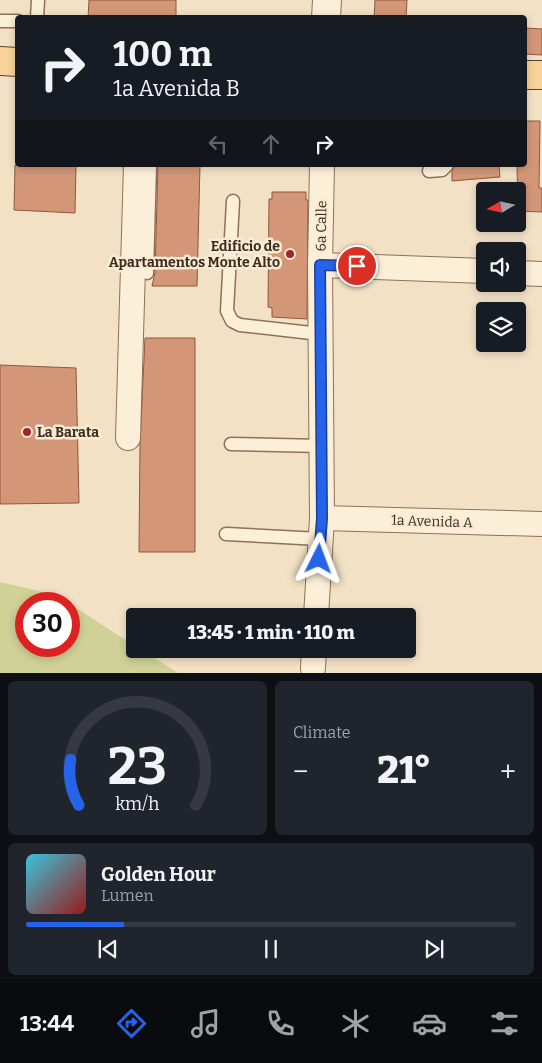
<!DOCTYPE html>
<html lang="en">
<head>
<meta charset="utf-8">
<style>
	body { margin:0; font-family:Bitter,serif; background:#20242c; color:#f1f3f6; height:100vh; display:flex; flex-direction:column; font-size:19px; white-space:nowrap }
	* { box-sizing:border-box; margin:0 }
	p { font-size:16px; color:#9ea1a6 }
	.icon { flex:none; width:28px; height:28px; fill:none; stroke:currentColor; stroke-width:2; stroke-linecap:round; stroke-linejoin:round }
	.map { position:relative; height:673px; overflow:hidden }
	.sheet { display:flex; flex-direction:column; gap:8px; padding:8px; background:#0d0f14; flex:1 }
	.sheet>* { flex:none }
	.guide { position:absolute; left:15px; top:15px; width:512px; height:152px; border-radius:5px; box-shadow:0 2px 8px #0003; background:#171b24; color:#f1f3f6; overflow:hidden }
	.needle { width:32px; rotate:261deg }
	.buttons { position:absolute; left:476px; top:182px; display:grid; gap:10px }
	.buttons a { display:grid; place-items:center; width:50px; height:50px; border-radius:5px; background:#171b24; box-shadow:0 2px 8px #0003; font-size:25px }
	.speed { position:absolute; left:15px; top:592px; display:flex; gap:10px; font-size:25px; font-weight:700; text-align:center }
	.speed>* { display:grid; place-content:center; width:65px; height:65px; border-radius:50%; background:#171b24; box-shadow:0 2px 8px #0003; line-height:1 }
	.speed .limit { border:8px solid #d22; background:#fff; color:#111 }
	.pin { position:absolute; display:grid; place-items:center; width:42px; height:42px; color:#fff; margin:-21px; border:2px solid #fff; border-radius:50%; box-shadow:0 1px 5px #0007 }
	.me { position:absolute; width:55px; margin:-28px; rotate:3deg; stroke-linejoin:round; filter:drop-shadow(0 0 4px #0008) }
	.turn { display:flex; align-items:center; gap:18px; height:105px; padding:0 15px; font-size:22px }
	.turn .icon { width:65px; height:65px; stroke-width:2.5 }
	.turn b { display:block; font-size:35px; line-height:42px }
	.lanes { display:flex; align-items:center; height:48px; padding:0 15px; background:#0003; justify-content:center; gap:25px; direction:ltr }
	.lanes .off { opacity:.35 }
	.big { font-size:38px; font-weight:800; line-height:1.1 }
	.sheet .tile { flex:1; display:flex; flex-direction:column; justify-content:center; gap:8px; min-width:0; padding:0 18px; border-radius:8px; background:#20242c }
	.sheet .dial { align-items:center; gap:0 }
	.dial svg { height:130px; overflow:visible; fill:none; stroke:#363941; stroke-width:7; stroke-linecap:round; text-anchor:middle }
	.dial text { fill:#f1f3f6; stroke:none }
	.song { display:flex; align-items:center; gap:15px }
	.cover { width:60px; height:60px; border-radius:8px; background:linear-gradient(135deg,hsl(190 70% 55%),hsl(0 70% 35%)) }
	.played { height:5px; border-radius:2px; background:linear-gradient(90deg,#2563eb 20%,#363941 20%) }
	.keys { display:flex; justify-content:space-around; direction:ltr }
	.heat { display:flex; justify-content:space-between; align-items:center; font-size:28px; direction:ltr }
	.sheet .tiles { flex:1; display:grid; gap:8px; grid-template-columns:1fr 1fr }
	.tile:last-child { grid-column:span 2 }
	.trip { position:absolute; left:126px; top:608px; width:290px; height:50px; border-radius:5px; background:#171b24; box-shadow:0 2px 8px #0003; font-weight:800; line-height:50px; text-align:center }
	.menu { display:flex; height:80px; justify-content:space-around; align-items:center; background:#090b0e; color:#9ea1a6 }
	.menu .icon { width:35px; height:35px }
	.menu .selected { color:#2563eb }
	.menu b { font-size:22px; color:#f1f3f6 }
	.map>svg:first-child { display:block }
</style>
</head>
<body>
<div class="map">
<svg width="542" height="673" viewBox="0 0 542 673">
	<rect width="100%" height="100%" fill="#f2e1c4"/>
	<path fill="#cfd197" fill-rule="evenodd" d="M 0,582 L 56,595 L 135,646 L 135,649 L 140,649 L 178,673 L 0,673 ZM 26,604 L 69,604 L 69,646 L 26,646 Z"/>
	<g fill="#d39677" stroke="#90573c">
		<path d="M 89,0 L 176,0 L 176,18 L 88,18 Z"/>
		<path d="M 375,0 L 407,0 L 406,18 L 374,18 Z"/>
		<path d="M 525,28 L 542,29 L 542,55 L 525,54 Z"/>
		<path d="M 525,121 L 540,121 L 539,188 L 542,188 L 542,212 L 518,211 L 517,165 L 525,165 Z"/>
		<path d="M 15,165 L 76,165 L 75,213 L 14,210 Z"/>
		<path d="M 158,165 L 200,165 L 197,286 L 152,286 L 155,273 Z"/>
		<path d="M 455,165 L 499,165 L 500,177 L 452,181 L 452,171 Z"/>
		<path d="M 272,192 L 306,192 L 306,200 L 308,200 L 307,319 L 272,317 L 272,308 L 268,307 L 269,199 L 272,199 Z"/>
		<path d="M 145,338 L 195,338 L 195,552 L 139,552 L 140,444 Z"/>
		<path d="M 0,365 L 76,368 L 79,503 L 0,504 Z"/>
	</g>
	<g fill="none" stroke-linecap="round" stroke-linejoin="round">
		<g stroke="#8f7158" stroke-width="15">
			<g id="service">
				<path d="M 37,18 L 38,0"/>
				<path d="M 0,21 L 18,21"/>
				<path d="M 429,171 L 442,170 L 447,165"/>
				<path d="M 233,201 L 227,311 L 232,321 L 240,325 L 320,334"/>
				<path d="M 147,273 L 150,165"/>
				<path d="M 231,444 L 321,446"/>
				<path d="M 226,534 L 320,539"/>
			</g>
		</g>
		<g stroke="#8f7158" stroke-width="26">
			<g id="minor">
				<path d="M 320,265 L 485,271"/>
				<path d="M 518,273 L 542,274"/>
				<path d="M 128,438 L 136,165"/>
				<path d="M 322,518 L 542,524"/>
				<path d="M 316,616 L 322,518 L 320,265 L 322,165"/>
				<path d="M 313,668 L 314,649"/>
			</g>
		</g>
		<g stroke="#8f7158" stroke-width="30">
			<path id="tertiary" d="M 326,18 L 327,0"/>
		</g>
		<g stroke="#5c3f2d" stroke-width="30">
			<g id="primary">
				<path d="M 0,61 L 18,62"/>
				<path d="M 525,75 L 542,75"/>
			</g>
		</g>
		<use href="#service" stroke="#fcefd8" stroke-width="12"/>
		<use href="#minor" stroke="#fcefd8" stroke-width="24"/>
		<use href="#tertiary" stroke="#fcefd8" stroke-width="28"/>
		<use href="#primary" stroke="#f8d399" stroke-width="28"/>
	</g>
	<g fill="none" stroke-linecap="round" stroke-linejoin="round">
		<g stroke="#184099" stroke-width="12">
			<path id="route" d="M 319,559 L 322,518 L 320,265 L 357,266"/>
		</g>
		<use href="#route" stroke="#2563eb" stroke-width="9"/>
	</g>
	<g fill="#a3232d" stroke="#f9ebd5" stroke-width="2">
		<circle cx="290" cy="254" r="5"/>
		<circle cx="27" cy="432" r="5"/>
	</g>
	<g text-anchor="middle" stroke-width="5" stroke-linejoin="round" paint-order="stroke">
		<g font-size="14" fill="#3d2b1e" stroke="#f9ebd5">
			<text transform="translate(321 226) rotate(-89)" y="5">6a Calle</text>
			<text transform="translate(432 521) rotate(2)" y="5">1a Avenida A</text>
		</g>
		<g font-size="14" font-weight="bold" fill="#3d2b1e" stroke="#f9ebd5" text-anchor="end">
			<text x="280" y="251">Edificio de<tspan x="280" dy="16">Apartamentos Monte Alto</tspan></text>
			<text x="37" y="437" text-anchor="start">La Barata</text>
		</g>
	</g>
</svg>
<div class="buttons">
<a><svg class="needle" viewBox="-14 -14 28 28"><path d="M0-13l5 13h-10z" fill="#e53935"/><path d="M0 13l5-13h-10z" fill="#9ea1a6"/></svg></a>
<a><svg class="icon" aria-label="sound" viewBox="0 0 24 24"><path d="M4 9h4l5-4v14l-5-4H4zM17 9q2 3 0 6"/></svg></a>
<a><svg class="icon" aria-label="layers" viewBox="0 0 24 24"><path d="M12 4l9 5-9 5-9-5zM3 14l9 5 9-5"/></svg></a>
</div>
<div class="speed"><div class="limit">30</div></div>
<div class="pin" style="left:357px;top:266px;background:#d93025"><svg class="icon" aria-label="arrive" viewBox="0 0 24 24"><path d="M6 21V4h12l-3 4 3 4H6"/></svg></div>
<svg class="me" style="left:319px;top:559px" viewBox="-20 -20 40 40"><path d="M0-17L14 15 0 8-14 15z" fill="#2563eb" stroke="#fff" stroke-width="4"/></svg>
<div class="trip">13:45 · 1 min · 110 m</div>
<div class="guide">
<div class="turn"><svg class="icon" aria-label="right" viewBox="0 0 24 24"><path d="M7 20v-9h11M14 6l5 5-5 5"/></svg><div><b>100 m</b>1a Avenida B</div></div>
<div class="lanes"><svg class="icon off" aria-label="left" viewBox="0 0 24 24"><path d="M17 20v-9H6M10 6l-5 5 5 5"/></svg><svg class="icon off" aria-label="ahead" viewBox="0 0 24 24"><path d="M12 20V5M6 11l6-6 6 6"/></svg><svg class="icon" aria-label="right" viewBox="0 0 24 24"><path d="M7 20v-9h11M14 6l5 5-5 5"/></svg></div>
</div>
</div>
<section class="sheet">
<div class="tiles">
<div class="tile dial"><svg viewBox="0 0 100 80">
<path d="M14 69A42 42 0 1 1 86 69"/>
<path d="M14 69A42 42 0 0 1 9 41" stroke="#2563eb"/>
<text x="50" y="56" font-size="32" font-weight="700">23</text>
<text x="50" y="72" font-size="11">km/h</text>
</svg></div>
<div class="tile"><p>Climate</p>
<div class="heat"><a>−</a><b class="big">21°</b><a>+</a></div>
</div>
<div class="tile">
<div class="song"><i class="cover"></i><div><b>Golden Hour</b><p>Lumen</p></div></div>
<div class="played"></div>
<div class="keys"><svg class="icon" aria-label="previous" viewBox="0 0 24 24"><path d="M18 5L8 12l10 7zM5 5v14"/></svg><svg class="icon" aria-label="pause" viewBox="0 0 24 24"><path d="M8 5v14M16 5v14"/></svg><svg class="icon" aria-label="next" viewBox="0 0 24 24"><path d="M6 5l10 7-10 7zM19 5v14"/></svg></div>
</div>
</div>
</section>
<nav class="menu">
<b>13:44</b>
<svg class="icon selected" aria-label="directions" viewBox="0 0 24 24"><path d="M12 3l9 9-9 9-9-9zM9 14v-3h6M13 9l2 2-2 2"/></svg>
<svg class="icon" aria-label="music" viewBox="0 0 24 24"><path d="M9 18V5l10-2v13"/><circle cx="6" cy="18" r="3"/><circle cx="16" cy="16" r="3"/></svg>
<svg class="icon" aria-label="phone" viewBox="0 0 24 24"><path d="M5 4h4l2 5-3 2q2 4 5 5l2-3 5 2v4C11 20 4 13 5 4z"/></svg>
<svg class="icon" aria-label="climate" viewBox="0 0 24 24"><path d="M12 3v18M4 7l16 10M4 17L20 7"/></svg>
<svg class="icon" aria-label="car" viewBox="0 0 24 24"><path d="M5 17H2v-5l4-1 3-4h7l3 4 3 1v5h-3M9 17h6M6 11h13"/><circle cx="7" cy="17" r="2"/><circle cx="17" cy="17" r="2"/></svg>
<svg class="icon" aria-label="filters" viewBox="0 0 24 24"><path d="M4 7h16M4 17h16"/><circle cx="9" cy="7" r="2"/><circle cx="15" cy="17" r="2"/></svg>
</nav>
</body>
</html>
